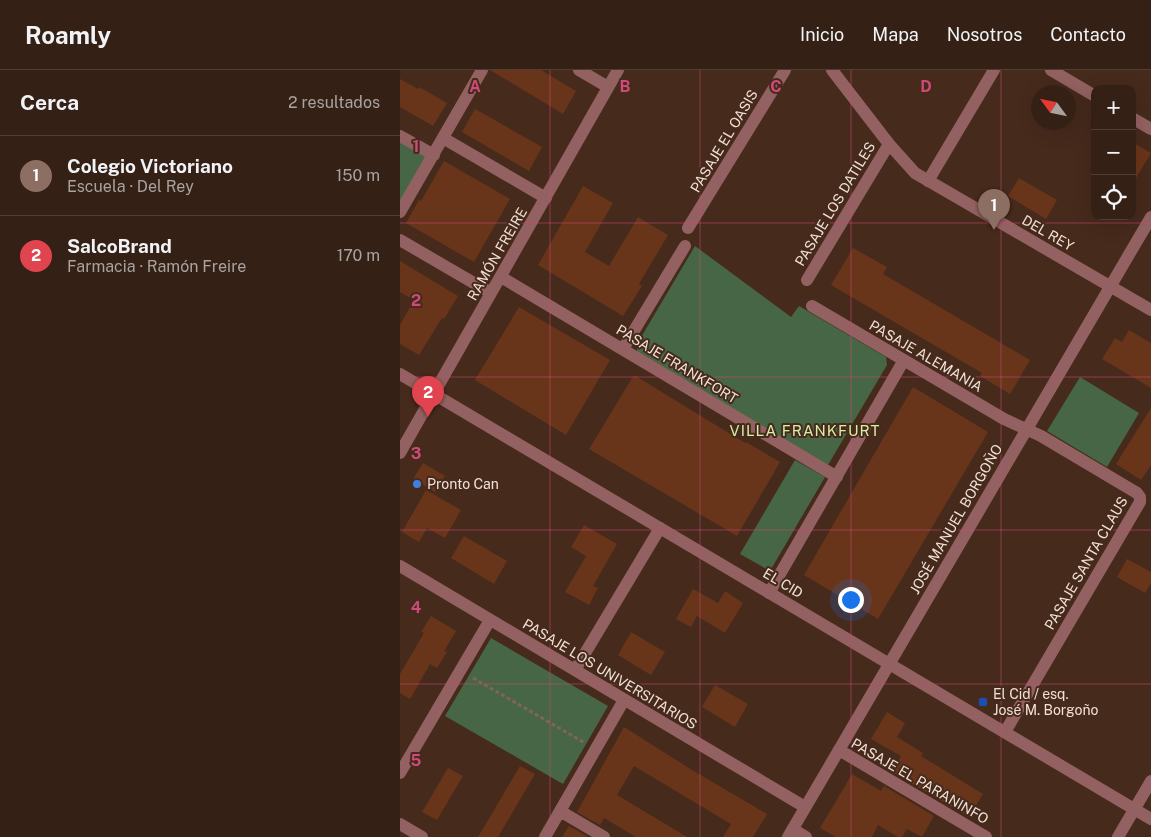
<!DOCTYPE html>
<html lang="es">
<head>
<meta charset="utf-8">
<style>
  body { margin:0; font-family:"Public Sans",sans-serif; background:#3c281e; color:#f1f3f6 }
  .controls { position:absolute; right:15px; top:15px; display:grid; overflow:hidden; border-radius:10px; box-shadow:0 5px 20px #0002 }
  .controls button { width:45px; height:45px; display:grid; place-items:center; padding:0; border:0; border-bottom:1px solid #4e3e34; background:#342015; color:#f1f3f6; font:25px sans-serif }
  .compass { position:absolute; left:631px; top:15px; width:45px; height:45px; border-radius:50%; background:#342015; box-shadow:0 5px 20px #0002; rotate:303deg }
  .you { position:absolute; left:450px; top:529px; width:18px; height:18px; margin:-12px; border:4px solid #fff; border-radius:50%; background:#1a73e8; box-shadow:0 0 0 8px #1a73e833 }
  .badge { display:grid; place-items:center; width:32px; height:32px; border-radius:50%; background:#a4c824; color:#fff; font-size:16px; font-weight:700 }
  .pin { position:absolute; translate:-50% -41px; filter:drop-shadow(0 1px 2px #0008) }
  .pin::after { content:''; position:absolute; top:26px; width:18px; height:15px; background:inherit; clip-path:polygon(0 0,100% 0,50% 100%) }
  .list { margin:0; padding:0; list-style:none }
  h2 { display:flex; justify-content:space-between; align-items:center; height:65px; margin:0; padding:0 20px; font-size:21px }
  h2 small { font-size:16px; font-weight:400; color:#a9a3a0 }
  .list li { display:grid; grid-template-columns:32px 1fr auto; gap:15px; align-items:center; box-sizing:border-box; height:80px; padding:0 20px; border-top:1px solid #4e3e34 }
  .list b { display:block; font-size:19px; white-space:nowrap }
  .list p { margin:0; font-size:16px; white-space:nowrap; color:#a9a3a0 }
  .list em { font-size:16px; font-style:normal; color:#a9a3a0 }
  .icon { flex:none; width:28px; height:28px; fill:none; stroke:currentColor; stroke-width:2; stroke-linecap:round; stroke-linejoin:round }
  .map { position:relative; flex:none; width:751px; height:767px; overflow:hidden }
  header { display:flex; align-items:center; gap:30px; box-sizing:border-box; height:70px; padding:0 25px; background:#342015; border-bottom:1px solid #4e3e34 }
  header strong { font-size:24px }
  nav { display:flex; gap:28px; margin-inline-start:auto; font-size:18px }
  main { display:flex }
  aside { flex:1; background:#342015 }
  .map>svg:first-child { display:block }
  .green { fill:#466645 }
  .building { fill:#69351a }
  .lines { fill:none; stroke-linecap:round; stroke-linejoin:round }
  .path { stroke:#7e6558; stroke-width:3; stroke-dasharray:4 2.5; stroke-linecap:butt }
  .minor { stroke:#936161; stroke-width:12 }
  .tertiary { stroke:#936161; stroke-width:12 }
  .grid { fill:none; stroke:#ce4a7a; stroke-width:1; stroke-opacity:0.55 }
  .shop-dot { fill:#3f7fe0; stroke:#462a1c; stroke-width:2 }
  .transit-dot { fill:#1a4fb4; stroke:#462a1c; stroke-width:2 }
  .labels { text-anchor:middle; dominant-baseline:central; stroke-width:4; stroke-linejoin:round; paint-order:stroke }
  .street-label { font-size:14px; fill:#f2e0d7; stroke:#462a1c }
  .poi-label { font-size:14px; fill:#f2e0d7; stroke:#462a1c; text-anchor:start }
  .neighbourhood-label { font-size:15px; letter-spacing:1px; fill:#d7eea3; stroke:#462a1c }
  .grid-label { font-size:16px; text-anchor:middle; font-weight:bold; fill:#ce4a7a; stroke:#462a1c; stroke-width:4; stroke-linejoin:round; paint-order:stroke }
</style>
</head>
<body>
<header>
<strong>Roamly</strong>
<nav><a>Inicio</a><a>Mapa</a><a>Nosotros</a><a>Contacto</a></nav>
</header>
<main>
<aside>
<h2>Cerca<small>2 resultados</small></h2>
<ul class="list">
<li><span class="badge" style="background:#8d6e63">1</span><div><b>Colegio Victoriano</b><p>Escuela · Del Rey</p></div><em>150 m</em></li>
<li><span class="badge" style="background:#e0444e">2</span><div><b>SalcoBrand</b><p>Farmacia · Ramón Freire</p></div><em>170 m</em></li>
</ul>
</aside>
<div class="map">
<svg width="751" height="767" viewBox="0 0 751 767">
  <rect width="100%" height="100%" fill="#462a1c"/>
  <path class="green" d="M0 63 30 80 0 134Z
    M295 176 391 247 399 236 486 287 487 295 428 395 237 282V274Z
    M680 307 739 343 707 397 647 361Z
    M395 390 425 407 370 501 340 484Z
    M91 568 208 636 163 714 45 646Z"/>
  <path class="building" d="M90 0H141L176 21 163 44Z
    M0 9 18 19 19 17 47 33 33 56 0 37Z
    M75 39 142 77 129 101 62 62Z
    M732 72 751 83 732 115Z
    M44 91 110 129 74 192 6 153 19 130 21 131Z
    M619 108 657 130 646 149 608 126Z
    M183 116 213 133 185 182 209 196 238 147 268 165 239 214 242 216 223 246 138 195Z
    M453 178 487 197 483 204 630 290 610 324 580 306 582 303 431 215Z
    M0 191 58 226 44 249 42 248 19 285 0 274V255L14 230 0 222Z
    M119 237 210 290 166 365 75 310Z
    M729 260 751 273V318L702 289 715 268 722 272Z
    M234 305 345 373 346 372 380 392 337 466 189 379Z
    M513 317 588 362 478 549 404 505Z
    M751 338V395L741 410 716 394Z
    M23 393 45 406 35 422 13 409Z
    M26 420 61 440 45 468 27 458 19 472 2 462Z
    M184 455 217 474 193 516 198 518 189 535 165 522 186 486 171 477Z
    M64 466 107 491 94 514 51 488Z
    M727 489 751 502V513L745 523 717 507Z
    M293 519 318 533 325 521 343 533 325 563 297 546 291 557 276 549Z
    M31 546 56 561 44 581 47 582 37 598 30 594 10 629 0 623V604L24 563 21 562Z
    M231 562 265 582 251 605 218 585Z
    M315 615 348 634 335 657 302 637Z
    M487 642 505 653 497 667 523 683 521 686 583 724 569 747 492 702 501 686 471 669Z
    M224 657 292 700 367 744 353 767H323L331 754 234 696 217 725 287 767H236L204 748 200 755 177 742Z
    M120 696 135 704 98 767H78Z
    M48 698 63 706 37 750 22 742Z
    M452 704 481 721 484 716 534 746 522 767 507 759 502 767H498L478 755 472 767H436L420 758Z
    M169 756 188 767H162Z"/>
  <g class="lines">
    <path class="path" d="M73 608 185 673"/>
    <path class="minor" d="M179 0 208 17
      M432 0 489 74 515 103 751 240
      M651 0 695 26
      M732 48 751 59
      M0 66 34 85
      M43 68 146 128
      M528 111 594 0
      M0 142 82 0
      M288 158 385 0
      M0 170 91 223
      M101 207 437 407
      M407 210 489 74
      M412 236 604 349 641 366 737 423 740 427V432L605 662
      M223 279 285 176
      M0 383 218 0
      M0 496 405 737
      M369 523 504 290
      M175 600 260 458
      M439 680 586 767
      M0 703 90 550
      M160 741 204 767
      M0 754 22 767
      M393 759 406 767
      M145 767 224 630
      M718 767 751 711"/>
    <path class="tertiary" d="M0 304 751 749
      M388 767 751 147"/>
  </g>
  <path class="grid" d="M150 0V767M300 0V767M451 0V767M601 0V767M0 153H751M0 307H751M0 460H751M0 614H751"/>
  <circle class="shop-dot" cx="17" cy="414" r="5"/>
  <rect class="transit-dot" x="578" y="627" width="10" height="10" rx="2.5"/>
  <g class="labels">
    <g class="street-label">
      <text transform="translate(324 71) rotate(-59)">PASAJE EL OASIS</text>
      <text transform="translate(435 134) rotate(-59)">PASAJE LOS DATILES</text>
      <text transform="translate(648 163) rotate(30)">DEL REY</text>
      <text transform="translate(97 184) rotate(-60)">RAMÓN FREIRE</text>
      <text transform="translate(526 286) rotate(30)">PASAJE ALEMANIA</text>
      <text transform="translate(277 294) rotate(31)">PASAJE FRANKFORT</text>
      <text transform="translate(556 449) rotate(-60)">JOSÉ MANUEL BORGOÑO</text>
      <text transform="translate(686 493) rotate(-60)">PASAJE SANTA CLAUS</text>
      <text transform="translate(383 513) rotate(31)">EL CID</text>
      <text transform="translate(210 604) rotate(31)">PASAJE LOS UNIVERSITARIOS</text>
      <text transform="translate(520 711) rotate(30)">PASAJE EL PARANINFO</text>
    </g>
    <g class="poi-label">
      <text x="27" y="414">Pronto Can</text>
      <text x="593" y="624">El Cid / esq.<tspan x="593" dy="16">José M. Borgoño</tspan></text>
    </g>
    <g class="neighbourhood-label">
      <text x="405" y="360">VILLA FRANKFURT</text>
    </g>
  </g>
  <g class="grid-label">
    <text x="75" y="22">A</text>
    <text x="225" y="22">B</text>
    <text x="376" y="22">C</text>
    <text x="526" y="22">D</text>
    <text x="16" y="82">1</text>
    <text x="16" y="236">2</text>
    <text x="16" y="389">3</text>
    <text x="16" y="543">4</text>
    <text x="16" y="696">5</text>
  </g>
</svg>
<div class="controls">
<button>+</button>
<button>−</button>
<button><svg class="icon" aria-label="locate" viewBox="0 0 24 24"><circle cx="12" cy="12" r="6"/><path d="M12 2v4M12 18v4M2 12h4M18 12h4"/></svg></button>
</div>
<svg class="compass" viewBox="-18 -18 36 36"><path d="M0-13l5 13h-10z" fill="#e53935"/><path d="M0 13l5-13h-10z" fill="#a9a3a0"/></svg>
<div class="you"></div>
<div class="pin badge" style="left:594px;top:160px;background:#8d6e63">1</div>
<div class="pin badge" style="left:28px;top:347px;background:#e0444e">2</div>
</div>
</main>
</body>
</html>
